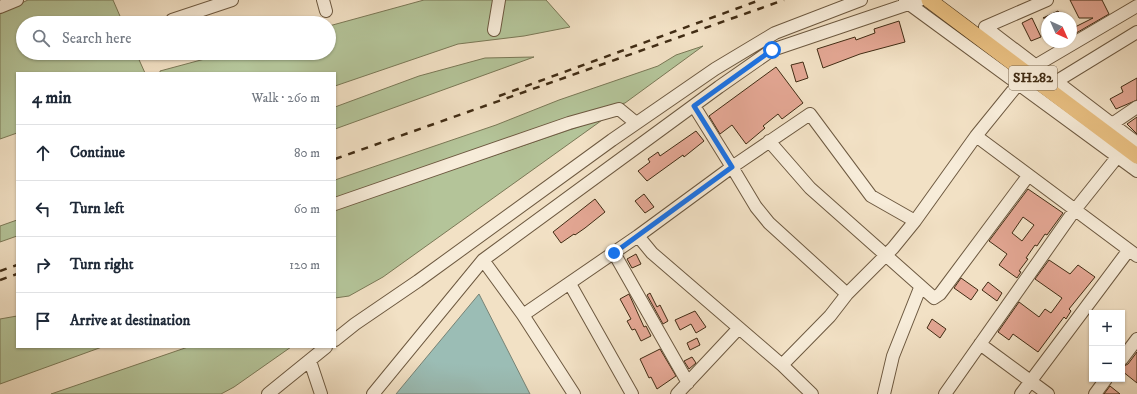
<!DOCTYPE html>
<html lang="en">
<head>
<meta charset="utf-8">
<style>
  body { margin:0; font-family:"IM FELL DW Pica",serif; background:#f6f6f7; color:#1f2937 }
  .controls { position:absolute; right:12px; bottom:12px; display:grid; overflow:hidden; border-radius:0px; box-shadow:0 1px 3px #0004 }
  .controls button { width:36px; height:36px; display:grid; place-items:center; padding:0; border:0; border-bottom:1px solid #e0e1e3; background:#fff; color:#1f2937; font:20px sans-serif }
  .compass { position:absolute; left:1041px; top:12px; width:36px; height:36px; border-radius:50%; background:#fff; box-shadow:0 1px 3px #0004; rotate:135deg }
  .stop { position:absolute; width:12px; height:12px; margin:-9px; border:3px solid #1a73e8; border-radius:50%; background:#fff }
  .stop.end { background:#1a73e8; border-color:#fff; box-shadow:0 1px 4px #0008 }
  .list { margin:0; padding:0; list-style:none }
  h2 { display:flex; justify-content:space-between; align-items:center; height:52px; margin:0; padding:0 16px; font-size:17px }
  h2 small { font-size:13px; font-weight:400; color:#747a83 }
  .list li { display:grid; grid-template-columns:26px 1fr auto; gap:12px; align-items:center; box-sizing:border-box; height:56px; padding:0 16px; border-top:1px solid #e0e1e3 }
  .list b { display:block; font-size:15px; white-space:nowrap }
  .list em { font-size:13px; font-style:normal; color:#747a83 }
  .icon { flex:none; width:22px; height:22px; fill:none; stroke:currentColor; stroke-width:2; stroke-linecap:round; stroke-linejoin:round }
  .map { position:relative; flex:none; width:1137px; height:394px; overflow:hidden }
  .search { position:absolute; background:#fff; box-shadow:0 1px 3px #0004; left:16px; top:16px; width:320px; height:44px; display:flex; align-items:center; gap:10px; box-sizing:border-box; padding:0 14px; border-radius:22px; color:#747a83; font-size:15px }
  .panel { position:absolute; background:#fff; box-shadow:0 1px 3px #0004; left:16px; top:72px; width:320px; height:276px; border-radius:0px }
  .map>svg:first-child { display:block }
  .green { fill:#b4c499; stroke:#7a7856 }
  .water { fill:#9bbdb5; stroke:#778375 }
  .building { fill:#e4a794; stroke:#412c14; fill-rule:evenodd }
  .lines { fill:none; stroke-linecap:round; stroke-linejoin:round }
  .minor-casing { stroke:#6d5940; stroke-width:14 }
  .major-casing { stroke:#412c14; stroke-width:16 }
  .minor { stroke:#f7ecd9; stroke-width:12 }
  .major { stroke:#e9c082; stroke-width:15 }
  .rail { stroke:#412c14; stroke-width:2.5; stroke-dasharray:7 7; stroke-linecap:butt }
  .route { stroke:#1a73e8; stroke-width:5 }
  .labels { text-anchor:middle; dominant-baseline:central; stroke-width:3; stroke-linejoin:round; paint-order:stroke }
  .shield { fill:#f7ecd9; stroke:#78664f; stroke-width:1 }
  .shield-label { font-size:14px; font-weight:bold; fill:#412c14 }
</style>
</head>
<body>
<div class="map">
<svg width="1137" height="394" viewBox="0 0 1137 394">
  <rect width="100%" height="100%" fill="#f2e1c5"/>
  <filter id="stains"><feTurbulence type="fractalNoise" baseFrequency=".005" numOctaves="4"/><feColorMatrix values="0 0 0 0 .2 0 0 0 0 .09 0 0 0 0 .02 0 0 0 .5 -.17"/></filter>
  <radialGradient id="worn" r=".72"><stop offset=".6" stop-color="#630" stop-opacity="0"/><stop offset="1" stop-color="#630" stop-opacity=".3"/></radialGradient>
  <path class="green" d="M28 0H113L123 23H23V53H136L145 73H17V133L0 139V13Z
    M424 0H546L570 27 524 36 458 44 335 86V73H160V71L227 53H329V26Z
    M703 46 625 103 563 119 335 198V180L496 125 559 100 658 66 676 55Z
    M534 57 335 129V107L419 76 485 58Z
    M605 118 383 277 349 296 335 298V209Z
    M17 220V236L0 242V226Z
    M17 316V347H102L0 384V319Z
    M188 347H291L234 387 221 394H51Z"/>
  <path class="water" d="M479 294 530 394H396Z"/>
  <path class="building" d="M1070 0H1102L1109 14 1071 36V29L1093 18H1079Z
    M1058 11 1062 18H1043Z
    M1032 18 1041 37 1031 41 1022 23Z
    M899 21 905 42 860 54 823 68 817 49 855 37 856 40 875 33 874 29Z
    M803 62 808 78 796 82 791 65Z
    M776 67 803 103 782 119 778 114 763 126 765 128 746 144 732 125 720 134 709 116Z
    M1137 78V100L1116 109 1110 99 1123 92 1121 87Z
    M1137 117V134L1127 124Z
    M696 131 704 141 684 157 683 155 647 181 638 171 650 162 648 159 658 152 660 156Z
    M1028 189 1063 213 1047 235 1045 234 1037 246 1035 245 1026 258 1028 259 1019 271 1021 272 1017 278 999 265 1007 254 989 241ZM1023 217 1034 225 1022 241 1012 233Z
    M644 194 654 207 645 213 635 201Z
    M595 199 605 212 585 228 575 235 574 234 561 243 553 232Z
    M636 254 641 264 632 268 627 259Z
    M1049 260 1070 274 1078 265 1095 277 1069 309 1071 311 1066 319 1064 317 1038 352 1013 334 1009 340 998 332 1019 302 1039 317 1045 309 1051 313 1062 298 1035 279Z
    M961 278 978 290 971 300 954 288Z
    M988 282 1002 293 997 301 982 290Z
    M650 293 657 307 660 305 668 321 663 324 647 295Z
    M629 294 644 327 646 326 651 336 641 341 635 329 632 330 627 321 631 319 620 299Z
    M695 311 706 327 696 333 691 324 680 330 675 320Z
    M932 319 946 329 940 338 927 328Z
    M697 338 700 345 690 350 687 343Z
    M660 349 676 376 657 389 651 377 649 378 640 359Z
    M1137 352V383L1122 371V367L1128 364Z
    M692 357 696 363 689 369 684 361Z
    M1110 386 1120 394H1104Z"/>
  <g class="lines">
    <defs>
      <path id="minor" d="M323 0 326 11
        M1047 0 985 27 1137 143
        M905 1 1137 171
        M0 7 17 0
        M172 20 232 0
        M494 30 499 0
        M1035 66 1137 6
        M1057 81 1137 32
        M1019 83 976 136 1137 256
        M694 106 732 167 638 236 652 253 782 365 812 394
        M1112 124 1137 107
        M769 141 810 188 934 298 940 294 1028 176
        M335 204 569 123 619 109 636 123
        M614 253 688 383
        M483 260 523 315
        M570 284 632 394
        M847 294 769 223 756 207 732 167 810 114 871 196 915 221
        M335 340 355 324 418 281 612 140 715 69 775 33 861 0
        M980 344 1048 394
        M1122 359 1137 339
        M310 361 321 394
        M782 365 830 316 847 294 893 248 915 221 976 136
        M268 394 326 347
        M373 394 483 260 719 87 772 50 920 0
        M574 394 523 315 638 236
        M677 394 738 329
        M884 394 893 356 920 288
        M945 394 1074 211 1118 156
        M1021 394 1128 251
        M1095 394 1106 379"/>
      <path id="major" d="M929 0 1137 156"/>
    </defs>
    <use href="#minor" class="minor-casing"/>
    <use href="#major" class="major-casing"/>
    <use href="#minor" class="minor"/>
    <use href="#major" class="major"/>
    <path class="rail" d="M499 96 760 0
      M335 159 784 0
      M0 271 17 265
      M0 280 17 274"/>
  </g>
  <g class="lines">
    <path class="route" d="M614 253 732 167 694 106 772 50"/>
  </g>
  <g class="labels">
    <rect class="shield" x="1009" y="66" width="48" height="24" rx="3"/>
    <g class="shield-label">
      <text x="1033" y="78">SH282</text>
    </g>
  </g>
  <rect width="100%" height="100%" filter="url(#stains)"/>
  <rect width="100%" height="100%" fill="url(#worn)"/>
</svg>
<div class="controls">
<button>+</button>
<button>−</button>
</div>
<svg class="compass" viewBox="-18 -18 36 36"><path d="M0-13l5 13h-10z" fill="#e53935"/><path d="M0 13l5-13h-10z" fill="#747a83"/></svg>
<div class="stop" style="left:772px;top:50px"></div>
<div class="stop end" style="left:614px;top:253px"></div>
<div class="search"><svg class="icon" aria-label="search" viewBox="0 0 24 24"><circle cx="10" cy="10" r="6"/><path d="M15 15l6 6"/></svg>Search here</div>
<section class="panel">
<h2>4 min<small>Walk · 260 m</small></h2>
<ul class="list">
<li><svg class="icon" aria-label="ahead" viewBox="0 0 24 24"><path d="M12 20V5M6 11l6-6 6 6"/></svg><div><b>Continue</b></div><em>80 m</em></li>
<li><svg class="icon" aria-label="left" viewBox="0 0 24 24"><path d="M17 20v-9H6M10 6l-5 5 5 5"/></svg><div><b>Turn left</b></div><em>60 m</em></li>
<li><svg class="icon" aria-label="right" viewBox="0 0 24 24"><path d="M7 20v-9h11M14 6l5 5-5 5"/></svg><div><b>Turn right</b></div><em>120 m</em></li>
<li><svg class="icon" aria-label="arrive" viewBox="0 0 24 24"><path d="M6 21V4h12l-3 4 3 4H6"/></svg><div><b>Arrive at destination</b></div></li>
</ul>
</section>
</div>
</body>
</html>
